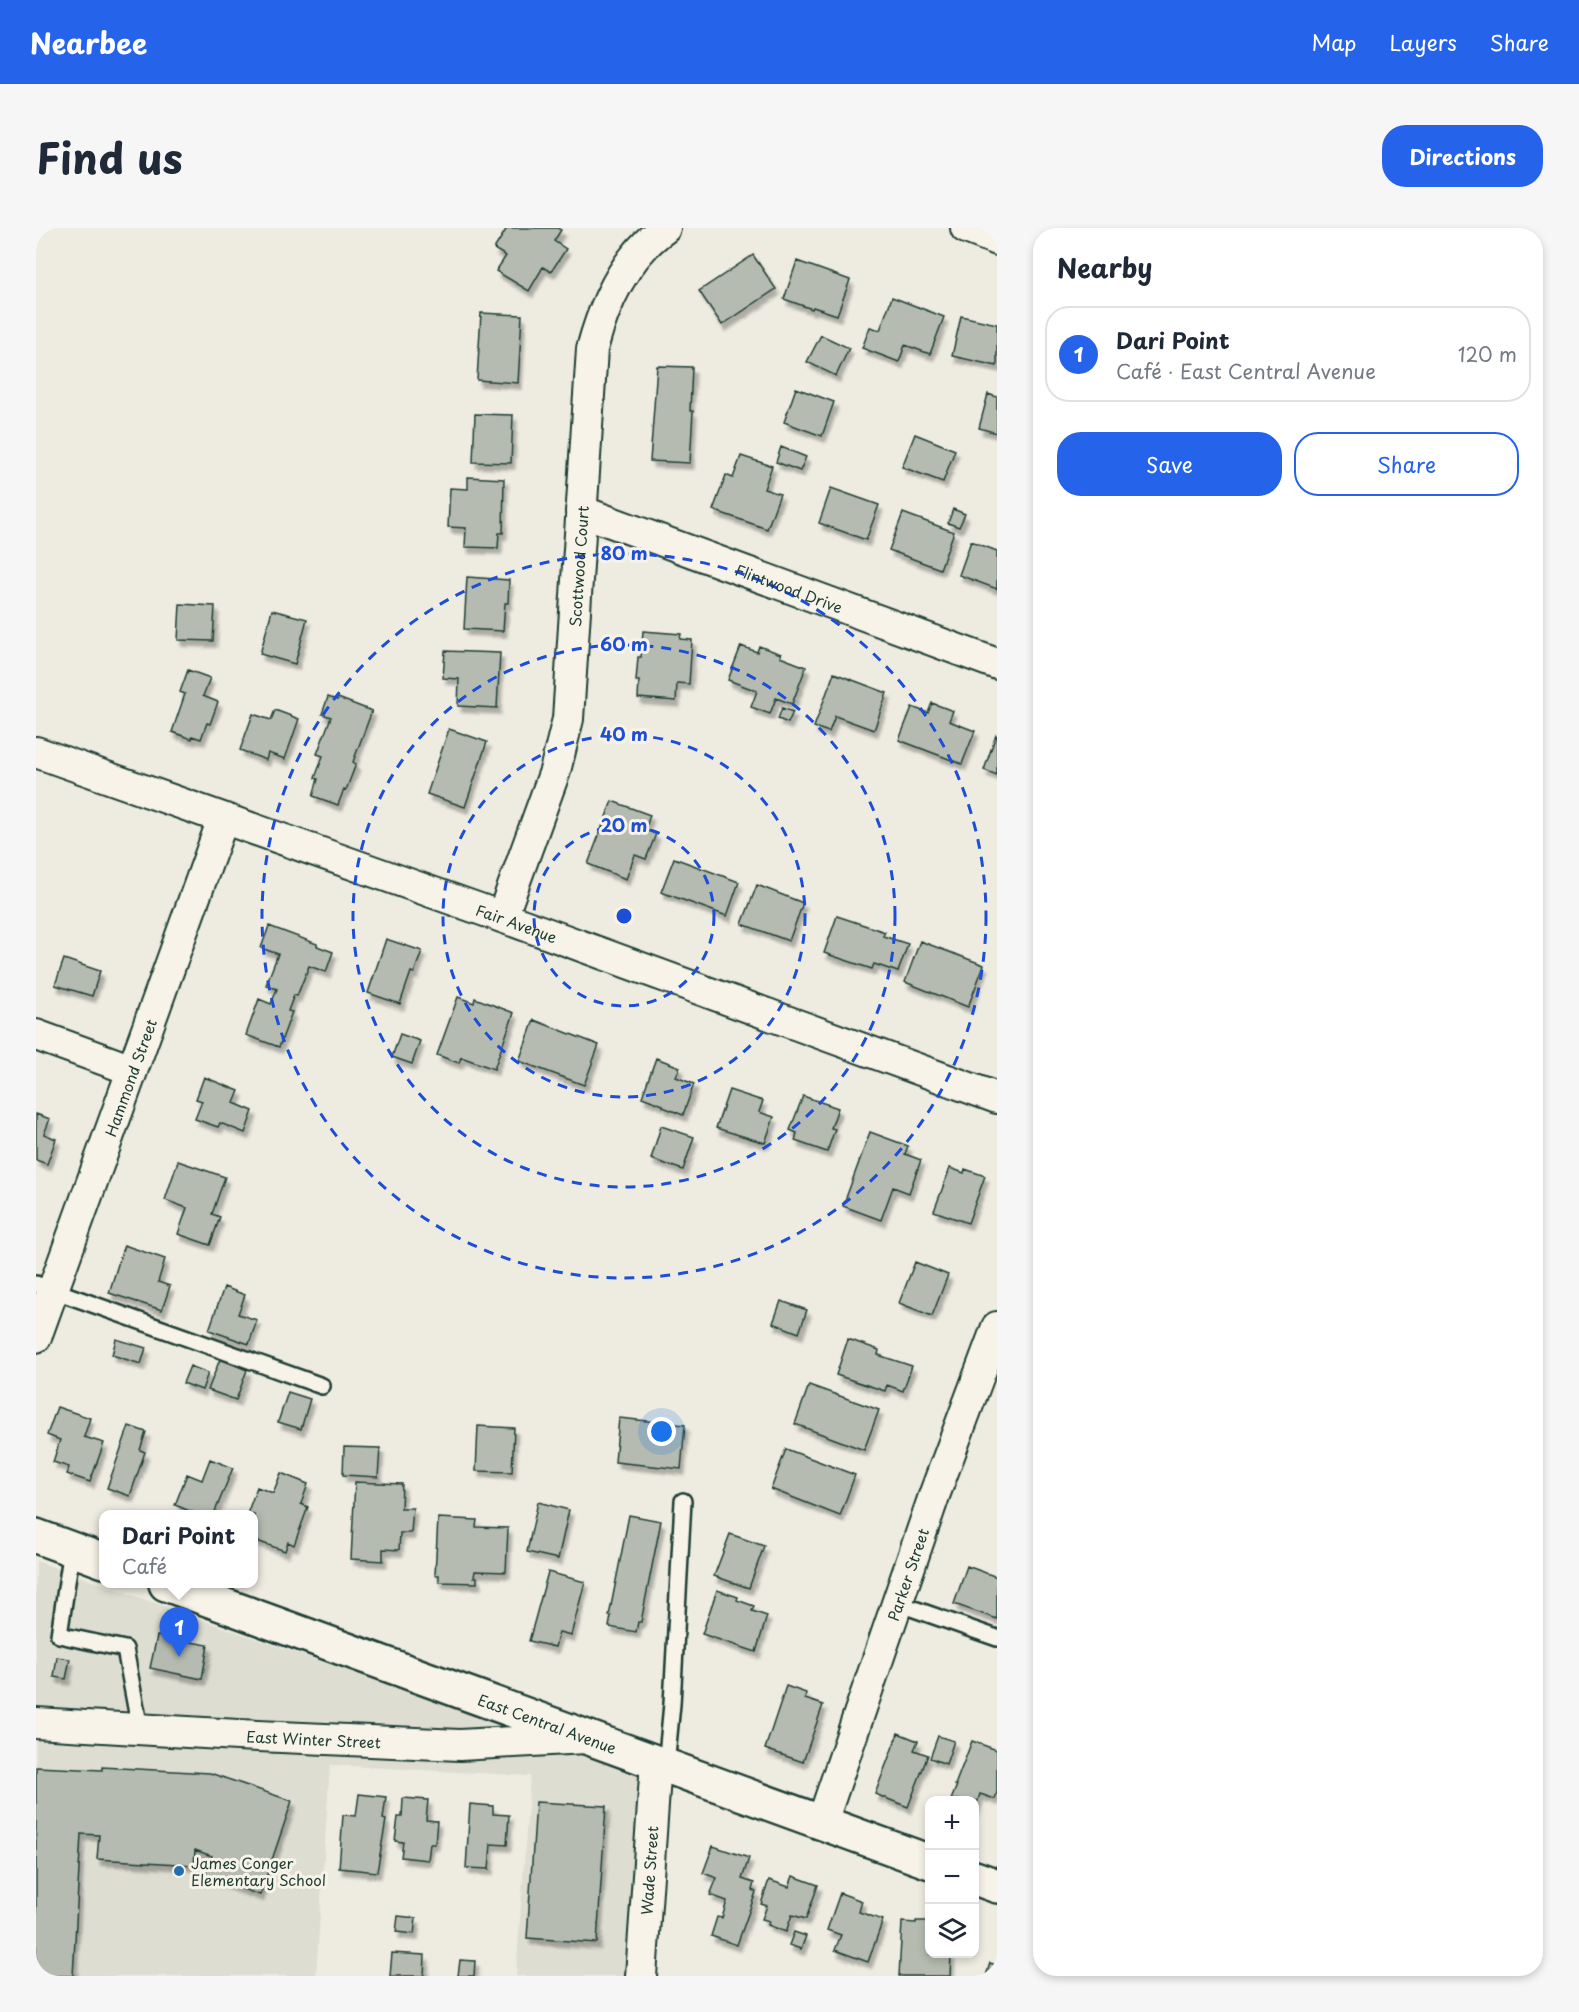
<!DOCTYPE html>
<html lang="en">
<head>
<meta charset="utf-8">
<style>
  body { margin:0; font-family:"Playpen Sans",sans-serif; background:#f6f6f7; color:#1f2937 }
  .controls { position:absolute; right:18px; bottom:18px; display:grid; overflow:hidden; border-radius:12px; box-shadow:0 3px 9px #0003 }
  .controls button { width:54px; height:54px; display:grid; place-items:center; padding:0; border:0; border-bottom:2px solid #e0e1e3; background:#fff; color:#1f2937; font:30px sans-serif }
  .you { position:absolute; left:626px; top:1204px; width:21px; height:21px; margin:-15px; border:4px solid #fff; border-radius:50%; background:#1a73e8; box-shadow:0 0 0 9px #1a73e833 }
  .badge { display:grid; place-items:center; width:39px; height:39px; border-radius:50%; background:#2563eb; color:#fff; font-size:20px; font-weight:700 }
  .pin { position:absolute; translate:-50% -50px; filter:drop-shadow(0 2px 3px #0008) }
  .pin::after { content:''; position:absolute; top:32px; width:21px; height:18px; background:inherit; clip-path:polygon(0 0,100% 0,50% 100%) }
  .popup { position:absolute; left:63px; top:1282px; width:159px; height:78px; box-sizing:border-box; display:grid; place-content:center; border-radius:12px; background:#fff; filter:drop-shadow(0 2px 4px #0005); font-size:20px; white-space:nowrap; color:#747a83 }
  .popup b { font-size:22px; color:#1f2937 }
  .popup::after { content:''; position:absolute; left:50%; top:100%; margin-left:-12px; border:12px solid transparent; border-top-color:#fff }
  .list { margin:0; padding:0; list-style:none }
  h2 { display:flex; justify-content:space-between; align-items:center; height:78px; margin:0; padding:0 24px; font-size:26px }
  h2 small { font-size:20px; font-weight:400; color:#747a83 }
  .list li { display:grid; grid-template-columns:39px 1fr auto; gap:18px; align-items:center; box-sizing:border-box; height:96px; margin:0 12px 12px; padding:0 12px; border:2px solid #e0e1e3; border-radius:24px }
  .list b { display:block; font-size:22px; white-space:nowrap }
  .list p { margin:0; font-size:20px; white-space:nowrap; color:#747a83 }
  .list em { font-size:20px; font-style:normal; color:#747a83 }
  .actions { display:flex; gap:12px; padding:18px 24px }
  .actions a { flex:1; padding:14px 0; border:2px solid #2563eb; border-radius:24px; text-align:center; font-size:21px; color:#2563eb }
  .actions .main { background:#2563eb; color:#fff }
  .icon { flex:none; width:33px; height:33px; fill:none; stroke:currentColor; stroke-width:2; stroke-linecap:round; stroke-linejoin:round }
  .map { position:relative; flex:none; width:961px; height:1748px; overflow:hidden; border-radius:24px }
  header { display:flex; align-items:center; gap:36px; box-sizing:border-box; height:84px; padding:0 30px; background:#2563eb; color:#fff }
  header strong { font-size:28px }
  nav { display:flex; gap:33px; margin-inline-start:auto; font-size:21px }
  .intro { display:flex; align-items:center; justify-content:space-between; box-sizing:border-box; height:144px; padding:0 36px }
  h1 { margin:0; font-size:42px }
  .button { padding:15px 27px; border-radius:24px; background:#2563eb; color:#fff; font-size:21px; font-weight:700 }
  main { display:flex; gap:36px; padding:0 36px }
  aside { flex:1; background:#fff; border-radius:24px; box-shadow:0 3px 9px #0003 }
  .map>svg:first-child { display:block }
  .built { fill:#ddddd2 }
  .building { fill:#b5bbb0; stroke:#1f3d34; stroke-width:1.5; filter:url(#shadow) }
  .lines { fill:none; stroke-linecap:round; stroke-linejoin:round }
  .service-casing { stroke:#1f3d34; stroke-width:20 }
  .minor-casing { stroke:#1f3d34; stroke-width:34 }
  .secondary-casing { stroke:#1f3d34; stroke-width:38 }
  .service { stroke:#f7f3e8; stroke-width:15 }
  .minor { stroke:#f7f3e8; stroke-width:30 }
  .secondary { stroke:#f7f3e8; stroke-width:33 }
  .ring { fill:none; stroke:#1d4ed8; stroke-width:3; stroke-dasharray:10 8 }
  .poi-dot { fill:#1f6fb2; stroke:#f7f3e8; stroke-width:2 }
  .labels { text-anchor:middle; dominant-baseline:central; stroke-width:6; stroke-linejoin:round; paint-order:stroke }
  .street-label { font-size:15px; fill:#1f3d34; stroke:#f7f3e8 }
  .poi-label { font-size:15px; fill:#1f3d34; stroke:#f7f3e8; text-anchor:start }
  .centre { fill:#1d4ed8; stroke:#f7f3e8; stroke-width:3 }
  .ring-label { font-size:18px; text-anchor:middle; font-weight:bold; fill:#1d4ed8; stroke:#f7f3e8; stroke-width:6; stroke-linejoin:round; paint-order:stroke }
</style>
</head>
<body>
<header>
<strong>Nearbee</strong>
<nav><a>Map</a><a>Layers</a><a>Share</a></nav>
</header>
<div class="intro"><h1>Find us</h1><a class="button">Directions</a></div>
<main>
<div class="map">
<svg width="961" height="1748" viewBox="0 0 961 1748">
  <defs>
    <filter id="shadow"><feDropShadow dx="3.5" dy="6" stdDeviation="1.5" flood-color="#0004"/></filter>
  </defs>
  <rect width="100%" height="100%" fill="#eeece1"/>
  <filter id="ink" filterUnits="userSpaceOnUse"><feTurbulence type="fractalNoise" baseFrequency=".0167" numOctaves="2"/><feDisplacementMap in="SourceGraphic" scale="12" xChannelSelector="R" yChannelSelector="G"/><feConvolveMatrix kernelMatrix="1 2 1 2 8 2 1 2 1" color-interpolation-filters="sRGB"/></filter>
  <g filter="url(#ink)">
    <path class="built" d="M0 1333 606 1547 592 1748H480L494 1548 294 1537 280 1748H0Z"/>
    <path class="building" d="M471 0H521L525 2 518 13 530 21 515 44 507 39 493 63 460 43 470 28 458 21Z
      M717 27 740 61 686 97 663 63Z
      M761 33 814 52 801 87 777 79 776 81 748 71Z
      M856 69 908 89 894 126 869 117 863 134 826 120 834 99 844 102Z
      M445 85 486 87 482 155 441 152Z
      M925 88 961 96V138L916 128Z
      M785 107 813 120 800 148 771 134Z
      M621 138 656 139 654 183H657L654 235 614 233Z
      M760 160 798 174 786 208 748 194Z
      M952 166 961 169V205L943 200Z
      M439 186 477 187 475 235 437 234Z
      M879 206 919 222 907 254 866 239Z
      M745 219 770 229 764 243 740 234Z
      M705 228 736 238 728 261 744 266 731 301 677 282 690 247 697 250Z
      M432 249 468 251 467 305H463L462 320 429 319 430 300 412 299 414 260 432 261Z
      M795 260 843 277 830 312 783 295Z
      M917 281 929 286 923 299 912 295Z
      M867 285 918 304 904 341 853 322Z
      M935 313 961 323V361L923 347Z
      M431 349 473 352 472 375H469L467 403 428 401Z
      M144 376 179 378 177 413 142 412Z
      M236 382 271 391 259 436 224 426Z
      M607 403 645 406 644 411 656 412 653 456 641 455 640 473 602 470 603 453H600L602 429H605Z
      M705 418 721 424 723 418 745 426 744 429 770 439 756 476 740 470 734 486 715 479 721 463 692 452Z
      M409 423 464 425 461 480 422 478 423 451 407 450Z
      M152 442 174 450 167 468 182 474 174 496 171 495 165 511 156 508V511L136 504 149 466 144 464Z
      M798 445 851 465 838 502 799 488 793 504 778 499Z
      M292 469 301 472 302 470 336 483 317 534 320 536 310 562 308 561 302 577 277 568 282 551 279 550 287 528 281 526 295 489 286 486Z
      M896 475 917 483 913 493 939 503 926 536 863 512 876 479 892 485Z
      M746 480 757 484 752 495 742 491Z
      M239 482 263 491 249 531 232 525 230 532 204 522 217 486 235 492Z
      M413 501 451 514 429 579 391 566Z
      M960 507 961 508V547L948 542Z
      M576 573 614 587 609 602 620 606 610 631 599 627 590 651 552 636Z
      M638 630 703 654 691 688 625 664Z
      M721 657 767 675 753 713 706 696Z
      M801 688 849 704 847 708 872 716 862 744 838 736 836 741 788 725Z
      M233 698 281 716V718L297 724 290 744 273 738 261 768 258 767 252 783 256 784 243 819 210 807 223 771 235 776 241 761 230 757 242 726 225 720Z
      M350 711 386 723 378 745 375 744 364 776 332 765Z
      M884 713 948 737 932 779 869 754Z
      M28 731 64 743 56 768 19 757Z
      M422 769 438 775 439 770 478 785 458 841 425 829 423 835 401 827Z
      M498 792 563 817 548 857 483 833Z
      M364 806 384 813 376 836 356 829Z
      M620 830 644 839 640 849 658 856 647 887 627 879V877L606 869Z
      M168 849 203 863 198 875 217 883 209 905 184 895 182 899 159 891 166 873 160 871Z
      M693 862 727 873 723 884 738 889 729 915 680 900Z
      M767 868 802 880 795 900 799 901 791 924 759 913 761 905 754 902Z
      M0 886 14 891 8 906 20 911 11 936 0 932Z
      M625 898 658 909 647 942 615 931Z
      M834 904 872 918 869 926 885 932 873 965 857 959 845 992 807 978Z
      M142 933 189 949 176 986 184 989 174 1017 142 1006 151 980 129 972Z
      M914 940 928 945 929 941 949 948 932 995 898 983Z
      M88 1017 129 1031 122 1054 134 1058 126 1082 73 1065Z
      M879 1034 912 1047 896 1088 863 1075Z
      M188 1059 209 1067 202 1086 221 1092 213 1116 173 1102Z
      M745 1073 771 1082 763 1105 737 1095Z
      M80 1111 110 1120 105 1136 76 1127Z
      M812 1111 843 1122 842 1127 876 1138 867 1163 851 1157 849 1163 800 1147Z
      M184 1131 211 1142 200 1172 172 1162Z
      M154 1138 172 1145 166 1162 147 1155Z
      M773 1157 843 1182 828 1222 759 1196Z
      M252 1164 274 1171 265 1201 242 1194Z
      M21 1179 54 1190 48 1209 68 1215 54 1254 31 1246 33 1239 17 1234 24 1212 11 1207Z
      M583 1190 649 1197 645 1241 579 1234Z
      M93 1198 110 1204 104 1222 109 1224 94 1268 71 1260Z
      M442 1198 478 1200 476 1244 440 1243Z
      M308 1219 344 1220 342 1249 307 1247Z
      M750 1221 819 1247 804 1288 735 1261Z
      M174 1231 197 1240 178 1286H161L139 1277 151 1246 166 1252Z
      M245 1245 272 1256 265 1276 272 1279 258 1317 252 1314 249 1323 218 1312V1286H211L221 1259 237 1265Z
      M319 1254 366 1256 365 1280H377L375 1305H364L363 1322 347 1321V1333L315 1331Z
      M502 1274 533 1282 522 1331 491 1324Z
      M593 1287 625 1293 605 1394H602L600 1404 573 1399 575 1388H573Z
      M402 1290 441 1292 440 1299 472 1300 470 1344 439 1343 438 1349H441V1355L403 1354V1347H399Z
      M694 1306 728 1318 713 1360 678 1348Z
      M931 1338 961 1349V1391L918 1376Z
      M512 1344 549 1354 535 1407 523 1404 519 1419 493 1413Z
      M681 1362 702 1369 701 1372 718 1378 716 1383 731 1388 720 1424 666 1406Z
      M121 1408 172 1417 166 1451 114 1440Z
      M21 1429 34 1431 30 1451 18 1449Z
      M750 1458 770 1465 769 1471 787 1477 767 1534 729 1521Z
      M862 1505 882 1513 878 1522 892 1527 872 1579 839 1566Z
      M902 1508 918 1513 910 1536 894 1530Z
      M936 1513 961 1522V1564L959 1571 944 1566 939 1582V1572H915L921 1557H919Z
      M0 1539 66 1542V1539L174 1545 256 1573 224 1667 169 1648 176 1628 159 1622 158 1637 61 1631 63 1607 45 1606 37 1748H0Z
      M323 1566 350 1569 347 1591 350 1592 341 1644 303 1640 307 1587 320 1588Z
      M367 1570 392 1572 390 1592 401 1593 399 1616H394L392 1632 365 1629 367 1614 359 1613 362 1589H366Z
      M500 1574 570 1578 561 1715 491 1710Z
      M434 1576 457 1578V1586L473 1587 471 1617 455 1616 453 1641 430 1640Z
      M677 1618 713 1630 706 1651 718 1655 716 1662 720 1664 701 1717 675 1708 681 1689 686 1690 691 1673 674 1667 681 1650 667 1645Z
      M757 1648 782 1657 770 1691 756 1687 750 1704 732 1697 733 1693 726 1691 731 1678 725 1676 733 1652 753 1659Z
      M804 1665 826 1673 823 1684 847 1692 832 1734 799 1722 805 1707 791 1702Z
      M362 1688 380 1690 378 1706 360 1704Z
      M880 1693H894V1726H915L914 1748H863L866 1694 880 1695Z
      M758 1704 770 1708 765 1721 753 1717Z
      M356 1725 389 1727 388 1748H354Z
      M424 1732 439 1733 438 1748H422Z
      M954 1735 961 1737V1748H950Z"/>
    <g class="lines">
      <defs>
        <path id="service" d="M0 1056 286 1158
          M36 1321 23 1407 89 1421 104 1501
          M861 1375 961 1410
          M630 1538 636 1476 647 1273"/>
        <g id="minor">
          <path d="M930 0 961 12"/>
          <path id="s1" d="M545 283 961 436"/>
          <path id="s2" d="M0 524 466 689 961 870"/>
          <path id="s3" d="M466 689 519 543 532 491 556 121C568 76 589 28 629 0"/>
          <path d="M0 807 96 842"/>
          <path id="s4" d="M0 1109 187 591"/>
          <path id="s5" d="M0 1495 202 1507 424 1517 550 1510"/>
          <path id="s6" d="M786 1594 899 1265 961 1099"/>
          <path id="s7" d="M605 1748 620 1534"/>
        </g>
        <g id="secondary">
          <path d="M0 1308 68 1333"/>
          <path id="s8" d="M130 1356 894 1634"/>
          <path d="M939 1650 961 1658"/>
        </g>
      </defs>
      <use href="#service" class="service-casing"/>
      <use href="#minor" class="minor-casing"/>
      <use href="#secondary" class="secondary-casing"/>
      <use href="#service" class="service"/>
      <use href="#minor" class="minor"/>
      <use href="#secondary" class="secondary"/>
    </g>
  </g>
  <g class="ring">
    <circle cx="588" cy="688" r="90"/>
    <circle cx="588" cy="688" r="181"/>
    <circle cx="588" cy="688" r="271"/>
    <circle cx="588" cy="688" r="362"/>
  </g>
  <circle class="poi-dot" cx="143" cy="1643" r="6"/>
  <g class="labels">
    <g class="street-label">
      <text stroke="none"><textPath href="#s3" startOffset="362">Scottwood Court</textPath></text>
      <text stroke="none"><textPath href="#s1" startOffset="222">Flintwood Drive</textPath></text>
      <text stroke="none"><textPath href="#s2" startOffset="510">Fair Avenue</textPath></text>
      <text stroke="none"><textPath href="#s4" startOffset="276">Hammond Street</textPath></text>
      <text stroke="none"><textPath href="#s6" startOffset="262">Parker Street</textPath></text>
      <text stroke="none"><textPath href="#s8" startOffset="406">East Central Avenue</textPath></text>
      <text stroke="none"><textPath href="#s5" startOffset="278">East Winter Street</textPath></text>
      <text stroke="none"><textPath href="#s7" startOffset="106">Wade Street</textPath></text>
    </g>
    <g class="poi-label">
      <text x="155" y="1634">James Conger<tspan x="155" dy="17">Elementary School</tspan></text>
    </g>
  </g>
  <circle cx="588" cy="688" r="9" class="centre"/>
  <g class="ring-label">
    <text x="588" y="332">80 m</text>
    <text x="588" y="423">60 m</text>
    <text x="588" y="513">40 m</text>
    <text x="588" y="604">20 m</text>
  </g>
</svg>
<div class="controls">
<button>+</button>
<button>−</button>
<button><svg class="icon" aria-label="layers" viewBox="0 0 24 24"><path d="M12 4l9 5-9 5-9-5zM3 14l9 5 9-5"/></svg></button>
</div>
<div class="you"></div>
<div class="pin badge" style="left:143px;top:1429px">1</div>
<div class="popup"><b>Dari Point</b>Café</div>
</div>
<aside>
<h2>Nearby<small></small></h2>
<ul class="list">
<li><span class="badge">1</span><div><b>Dari Point</b><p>Café · East Central Avenue</p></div><em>120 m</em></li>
</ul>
<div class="actions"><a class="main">Save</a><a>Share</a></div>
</aside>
</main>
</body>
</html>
